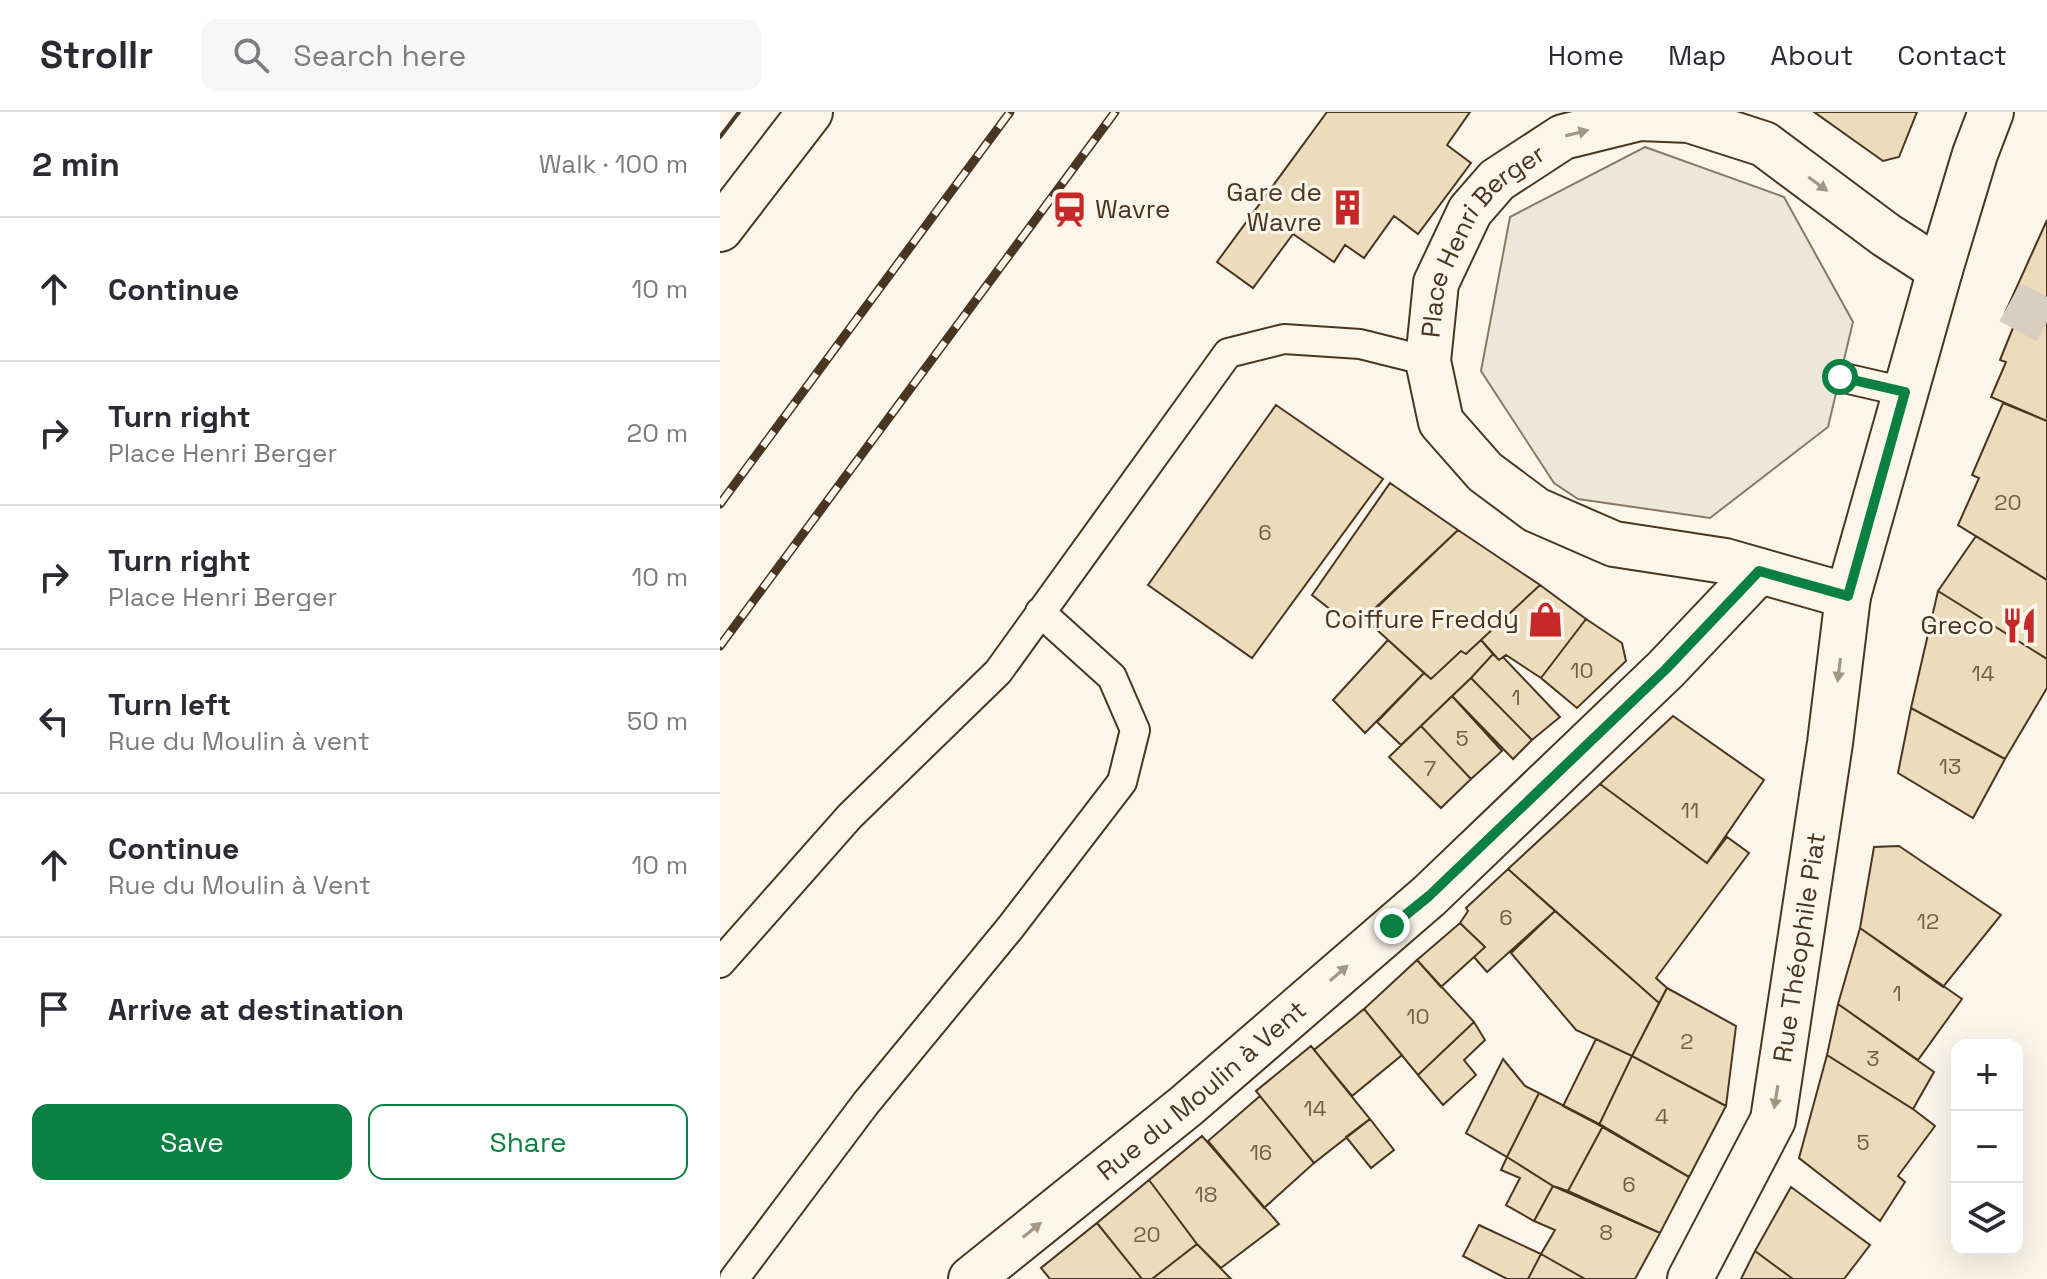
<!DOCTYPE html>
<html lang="en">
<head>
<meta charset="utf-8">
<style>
  body { margin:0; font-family:"Space Grotesk",sans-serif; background:#f7f7f7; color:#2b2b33 }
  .controls { position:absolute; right:24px; bottom:24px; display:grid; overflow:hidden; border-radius:16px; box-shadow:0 8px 32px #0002 }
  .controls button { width:72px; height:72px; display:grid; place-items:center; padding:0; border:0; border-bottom:2px solid #e1e1e2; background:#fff; color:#2b2b33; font:40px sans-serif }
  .stop { position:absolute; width:24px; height:24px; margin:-18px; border:6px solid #0b8043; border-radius:50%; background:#fff }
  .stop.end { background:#0b8043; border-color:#fff; box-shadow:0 2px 8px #0008 }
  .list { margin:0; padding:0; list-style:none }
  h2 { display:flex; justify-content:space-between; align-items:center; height:104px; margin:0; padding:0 32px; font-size:34px }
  h2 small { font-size:26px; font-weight:400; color:#7c7c81 }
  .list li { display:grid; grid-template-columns:52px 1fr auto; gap:24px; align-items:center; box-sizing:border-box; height:144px; padding:0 32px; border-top:2px solid #e1e1e2 }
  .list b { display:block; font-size:30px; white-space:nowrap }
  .list p { margin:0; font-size:26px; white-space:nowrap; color:#7c7c81 }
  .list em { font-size:26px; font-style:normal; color:#7c7c81 }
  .actions { display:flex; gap:16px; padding:24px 32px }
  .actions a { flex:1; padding:18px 0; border:2px solid #0b8043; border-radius:16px; text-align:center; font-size:28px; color:#0b8043 }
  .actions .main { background:#0b8043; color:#fff }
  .icon { flex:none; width:44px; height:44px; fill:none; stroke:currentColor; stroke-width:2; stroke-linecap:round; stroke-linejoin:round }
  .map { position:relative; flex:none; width:1327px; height:1167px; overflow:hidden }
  header { display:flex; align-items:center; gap:48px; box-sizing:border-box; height:112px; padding:0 40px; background:#fff; border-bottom:2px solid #e1e1e2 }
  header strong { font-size:38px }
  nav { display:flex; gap:44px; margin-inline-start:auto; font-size:28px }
  .search { width:560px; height:72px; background:#f7f7f7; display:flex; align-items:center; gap:20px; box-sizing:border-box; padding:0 28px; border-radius:16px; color:#7c7c81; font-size:30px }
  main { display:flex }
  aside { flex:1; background:#fff }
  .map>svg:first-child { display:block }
  .parking { fill:#ede7d9; stroke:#887966; stroke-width:2 }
  .building { fill:#ecdcbc; stroke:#4a3520; stroke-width:2 }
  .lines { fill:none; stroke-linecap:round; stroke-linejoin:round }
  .pedestrian-tunnel { stroke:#d8cfc1; stroke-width:44; stroke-dasharray:44 22; stroke-linecap:butt }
  .service-casing { stroke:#4a3520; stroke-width:32 }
  .minor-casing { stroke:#4a3520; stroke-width:48 }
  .tertiary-casing { stroke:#4a3520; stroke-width:48 }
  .service { stroke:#fbf6e9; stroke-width:28 }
  .minor { stroke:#fbf6e9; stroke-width:44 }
  .tertiary { stroke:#fbf6e9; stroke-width:44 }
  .rail-casing { stroke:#4a3520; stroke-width:9 }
  .rail { stroke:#fbf6e9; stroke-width:6; stroke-dasharray:18; stroke-linecap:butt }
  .wall { stroke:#4a3520; stroke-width:4 }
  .oneway { fill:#a29684 }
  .route { stroke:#0b8043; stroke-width:10 }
  .labels { text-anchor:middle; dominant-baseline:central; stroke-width:6; stroke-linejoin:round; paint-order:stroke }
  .number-label { font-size:22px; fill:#725f47 }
  .poi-label { font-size:26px; fill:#4a3520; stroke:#fbf6e9; text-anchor:end }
  .street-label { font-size:26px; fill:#4a3520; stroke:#fbf6e9 }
</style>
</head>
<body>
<header>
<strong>Strollr</strong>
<div class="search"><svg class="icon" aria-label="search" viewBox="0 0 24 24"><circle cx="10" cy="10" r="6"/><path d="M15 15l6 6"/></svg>Search here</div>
<nav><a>Home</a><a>Map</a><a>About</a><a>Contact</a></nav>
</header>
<main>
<aside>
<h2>2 min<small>Walk · 100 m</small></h2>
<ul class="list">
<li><svg class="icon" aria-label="ahead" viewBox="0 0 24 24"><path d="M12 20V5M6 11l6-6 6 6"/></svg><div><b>Continue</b></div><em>10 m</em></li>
<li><svg class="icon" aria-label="right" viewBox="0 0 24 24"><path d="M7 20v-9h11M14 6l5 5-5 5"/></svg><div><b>Turn right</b><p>Place Henri Berger</p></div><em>20 m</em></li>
<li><svg class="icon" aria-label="right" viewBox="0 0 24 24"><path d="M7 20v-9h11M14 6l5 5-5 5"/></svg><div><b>Turn right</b><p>Place Henri Berger</p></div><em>10 m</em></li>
<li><svg class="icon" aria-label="left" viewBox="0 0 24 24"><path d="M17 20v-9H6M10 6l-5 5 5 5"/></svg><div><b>Turn left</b><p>Rue du Moulin à vent</p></div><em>50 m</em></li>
<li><svg class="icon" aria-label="ahead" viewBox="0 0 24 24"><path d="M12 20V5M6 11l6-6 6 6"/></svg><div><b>Continue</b><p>Rue du Moulin à Vent</p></div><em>10 m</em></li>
<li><svg class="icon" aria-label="arrive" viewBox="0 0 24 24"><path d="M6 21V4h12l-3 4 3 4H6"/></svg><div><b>Arrive at destination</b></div></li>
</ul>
<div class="actions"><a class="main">Save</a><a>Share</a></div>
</aside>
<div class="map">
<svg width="1327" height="1167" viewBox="0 0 1327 1167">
  <rect width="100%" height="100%" fill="#fbf6e9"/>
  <path class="parking" d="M925 35 1064 85 1133 210 1108 315 990 406 858 387 834 371 761 259 790 105Z"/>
  <path class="building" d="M607 0H750L727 33 751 51 698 122 674 104 644 146 625 133 614 150 573 122 533 176 497 150Z
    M1094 0H1197L1179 45 1163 49Z
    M1327 108V309L1271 285 1286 250 1280 248 1297 206 1285 201Z
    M1283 291 1327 309V468L1238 413 1259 366 1252 363Z
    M556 293 663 367 532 546 428 473Z
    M670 371 738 418 634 516 592 483Z
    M738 418 820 473 746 542 741 539 711 567 645 507Z
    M1256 424 1327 468V547L1218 479Z
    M820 473 866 507 821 566 786 543 779 548 761 528Z
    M1218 479 1327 547V576L1285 647 1191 596Z
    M866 507 902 531 906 549 857 596 821 566Z
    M668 528 704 561 645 621 613 588Z
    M761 528 773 542 751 566 681 633 657 610 704 561 711 567 741 539 746 542Z
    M773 542 779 548 783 545 840 605 812 628 751 566Z
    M751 566 812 628 793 647 732 584Z
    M732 584 782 639 751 667 701 614Z
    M1191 596 1285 647 1253 706 1178 661Z
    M953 604 1044 668 987 751 880 672Z
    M701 614 751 667 721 696 669 645Z
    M880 672 987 751 1007 725 1029 741 936 866 947 876 939 891 788 757Z
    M1179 734 1281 803 1223 875 1140 816 1154 735Z
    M788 757 835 799 767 860 754 845 765 835 740 811 748 799 746 796Z
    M835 799 939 891 912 944 856 918 791 841Z
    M740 811 765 835 721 875 697 848Z
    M1140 816 1242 887 1198 948 1118 892Z
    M697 848 754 910 698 963 644 897Z
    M947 876 1016 914 1006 994 912 944Z
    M1118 892 1214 960 1193 997 1107 943Z
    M644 897 682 943 632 984 594 938Z
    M754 910 765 928 744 948 756 963 723 993 698 963Z
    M876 927 912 944 879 1013 843 994Z
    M591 934 650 1007 594 1051 536 979Z
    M1107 943 1193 997 1215 1014 1178 1064 1185 1070 1160 1109 1079 1046Z
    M912 944 1006 994 969 1065 879 1013Z
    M783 947 805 974 819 981 787 1045 746 1021Z
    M819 981 883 1014 848 1079 833 1074 787 1045Z
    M540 984 594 1051 544 1096 488 1029Z
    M650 1007 674 1038 651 1056 626 1025Z
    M883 1014 969 1065 940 1121 848 1079Z
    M482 1024 559 1112 501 1156 477 1132 429 1068Z
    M787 1045 833 1074 814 1109 786 1093 800 1066 781 1058Z
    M429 1068 477 1132 432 1167H422L377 1111Z
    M833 1074 940 1121 915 1167H865L821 1142 835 1118 814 1109Z
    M1071 1075 1150 1133 1124 1167H1073L1035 1139Z
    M377 1111 422 1167H330L321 1156Z
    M759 1113 821 1142 808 1167H787L743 1144Z
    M477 1132 511 1167H432Z
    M1035 1139 1073 1167H1021Z
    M821 1142 865 1167H808Z"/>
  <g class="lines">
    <path class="pedestrian-tunnel" d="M1290 190 1327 210"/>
    <defs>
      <path id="service" d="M1120 265 1185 280
        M0 851 130 704 278 560 508 241 564 227 640 232 708 249
        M14 1167 146 991 290 816 402 670 415 618 392 565 320 500"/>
      <g id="minor">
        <path id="s1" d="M1128 484 1005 449 894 432 816 398 765 360 721 310 708 249 716 171 750 99 777 68 843 25 920 6 969 8 1044 32 1166 123 1220 158"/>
        <path id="s2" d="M251 1167 466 994 709 784 946 557 1039 459"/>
        <path id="s3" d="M970 1167 1053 1008 1110 631 1128 484 1220 158 1255 42 1271 0"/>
      </g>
      <path id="tertiary" d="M0 117 90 0"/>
    </defs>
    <use href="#service" class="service-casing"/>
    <use href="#minor" class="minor-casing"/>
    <use href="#tertiary" class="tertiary-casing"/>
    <use href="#service" class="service"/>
    <use href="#minor" class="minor"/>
    <use href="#tertiary" class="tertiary"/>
    <defs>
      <path id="rail" d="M0 392 290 0
        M0 534 395 0"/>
    </defs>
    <use href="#rail" class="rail-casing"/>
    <use href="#rail" class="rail"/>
    <path class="wall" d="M0 25 19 0"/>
  </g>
  <defs><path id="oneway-solid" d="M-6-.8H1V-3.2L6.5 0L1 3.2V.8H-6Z" transform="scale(2)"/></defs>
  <g class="oneway">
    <use href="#oneway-solid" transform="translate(857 21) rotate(-14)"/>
    <use href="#oneway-solid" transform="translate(1098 72) rotate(36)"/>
    <use href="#oneway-solid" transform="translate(1119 558) rotate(97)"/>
    <use href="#oneway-solid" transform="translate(619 861) rotate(-41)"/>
    <use href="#oneway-solid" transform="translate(1056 985) rotate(99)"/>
    <use href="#oneway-solid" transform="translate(312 1118) rotate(-39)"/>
  </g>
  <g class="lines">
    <path class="route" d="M672 814 709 784 946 557 1039 459 1128 484 1185 280 1120 265"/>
  </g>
  <defs>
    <symbol id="building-bare" viewBox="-9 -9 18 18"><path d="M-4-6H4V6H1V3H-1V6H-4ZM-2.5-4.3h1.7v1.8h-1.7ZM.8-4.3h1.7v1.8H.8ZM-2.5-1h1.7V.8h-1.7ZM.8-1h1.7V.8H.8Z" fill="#c62828" stroke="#fbf6e9" stroke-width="2.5" paint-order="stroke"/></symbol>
    <symbol id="station-bare" viewBox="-9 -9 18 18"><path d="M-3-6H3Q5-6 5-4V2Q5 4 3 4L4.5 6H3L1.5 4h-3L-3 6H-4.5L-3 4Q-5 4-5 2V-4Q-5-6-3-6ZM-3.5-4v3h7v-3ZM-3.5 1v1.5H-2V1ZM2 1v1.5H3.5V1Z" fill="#c62828" stroke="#fbf6e9" stroke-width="2.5" paint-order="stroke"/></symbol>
    <symbol id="shop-bare" viewBox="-9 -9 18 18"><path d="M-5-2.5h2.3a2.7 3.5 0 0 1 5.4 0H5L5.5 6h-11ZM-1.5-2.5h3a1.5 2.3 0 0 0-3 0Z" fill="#c62828" stroke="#fbf6e9" stroke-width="2.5" paint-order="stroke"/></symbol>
    <symbol id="restaurant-bare" viewBox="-9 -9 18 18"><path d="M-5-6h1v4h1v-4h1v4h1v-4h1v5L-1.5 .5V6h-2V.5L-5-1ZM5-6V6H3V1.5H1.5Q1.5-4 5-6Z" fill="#c62828" stroke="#fbf6e9" stroke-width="2.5" paint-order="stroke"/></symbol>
  </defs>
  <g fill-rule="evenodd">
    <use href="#building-bare" x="602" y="70" width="51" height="51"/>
    <use href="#station-bare" x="324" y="72" width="51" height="51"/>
    <use href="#shop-bare" x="800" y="482" width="51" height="51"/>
    <use href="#restaurant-bare" x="1274" y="488" width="51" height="51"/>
  </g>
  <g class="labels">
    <g class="number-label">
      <text x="1288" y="390">20</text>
      <text x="545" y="420">6</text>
      <text x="862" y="558">10</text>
      <text x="1263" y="561">14</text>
      <text x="796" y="585">1</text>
      <text x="742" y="626">5</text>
      <text x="1230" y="654">13</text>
      <text x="710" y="656">7</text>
      <text x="970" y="698">11</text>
      <text x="786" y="805">6</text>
      <text x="1208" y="809">12</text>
      <text x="1177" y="881">1</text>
      <text x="698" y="904">10</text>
      <text x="967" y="929">2</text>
      <text x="1153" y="946">3</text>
      <text x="595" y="996">14</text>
      <text x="942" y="1004">4</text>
      <text x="1143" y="1030">5</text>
      <text x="541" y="1040">16</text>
      <text x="909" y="1072">6</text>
      <text x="486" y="1082">18</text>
      <text x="886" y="1120">8</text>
      <text x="427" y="1122">20</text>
    </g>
    <g class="poi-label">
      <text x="602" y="80">Gare de<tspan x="602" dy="30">Wavre</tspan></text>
      <text x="375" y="97" text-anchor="start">Wavre</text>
      <text x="799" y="507">Coiffure Freddy</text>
      <text x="1274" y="513">Greco</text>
    </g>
    <g class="street-label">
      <text stroke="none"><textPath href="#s1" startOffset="656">Place Henri Berger</textPath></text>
      <text stroke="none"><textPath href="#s3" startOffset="354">Rue Théophile Piat</textPath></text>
      <text stroke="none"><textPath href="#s2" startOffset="298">Rue du Moulin à Vent</textPath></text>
    </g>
  </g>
</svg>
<div class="controls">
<button>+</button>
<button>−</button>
<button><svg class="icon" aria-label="layers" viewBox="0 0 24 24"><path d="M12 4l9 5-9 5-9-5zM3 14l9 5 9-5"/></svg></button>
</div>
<div class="stop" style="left:1120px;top:265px"></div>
<div class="stop end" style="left:672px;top:814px"></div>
</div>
</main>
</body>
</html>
